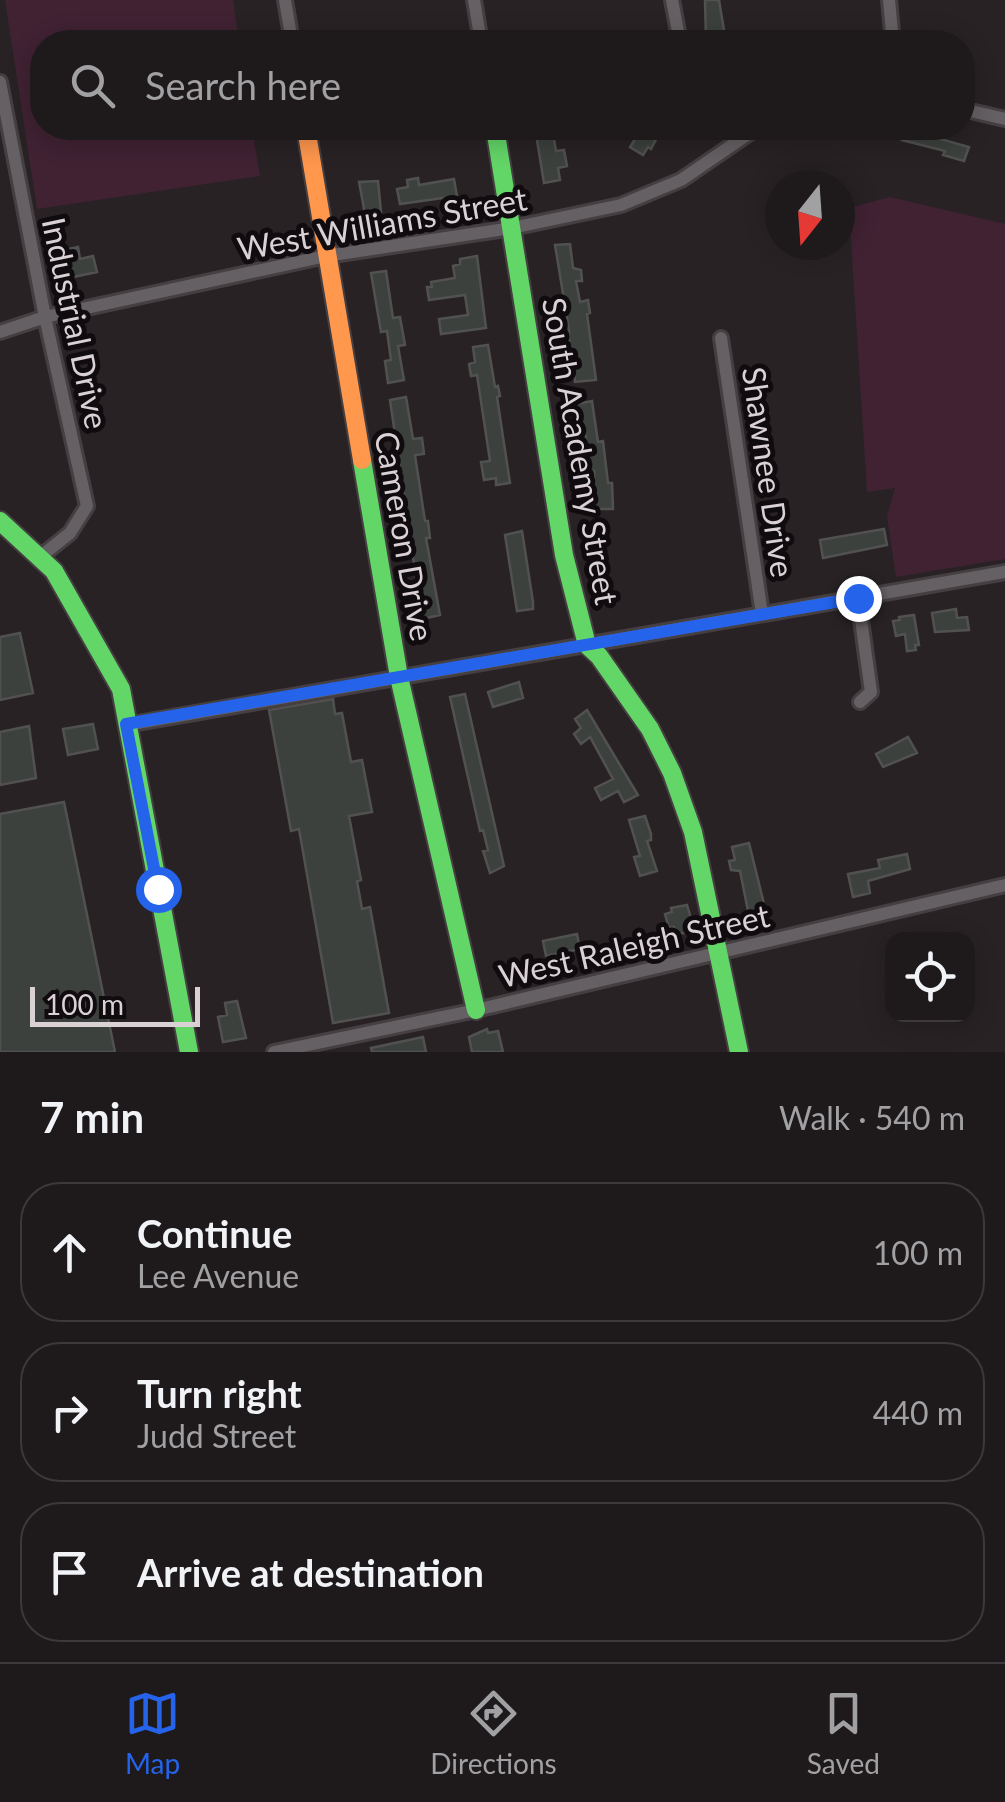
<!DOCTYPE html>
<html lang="en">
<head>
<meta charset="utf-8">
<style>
  body { margin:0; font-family:Lato,sans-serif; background:#2b2729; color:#f1f3f6 }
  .controls { position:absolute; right:30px; bottom:30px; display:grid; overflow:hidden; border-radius:20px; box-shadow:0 5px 25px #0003 }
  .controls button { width:90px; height:90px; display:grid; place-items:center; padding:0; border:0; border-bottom:2px solid #3c383b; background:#1e1a1c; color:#f1f3f6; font:50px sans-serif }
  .compass { position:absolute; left:765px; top:170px; width:90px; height:90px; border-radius:50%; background:#1e1a1c; box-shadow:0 5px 25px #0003; rotate:197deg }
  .scale { position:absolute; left:30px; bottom:25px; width:170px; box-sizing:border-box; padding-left:10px; border:5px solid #dad1d5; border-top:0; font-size:28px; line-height:35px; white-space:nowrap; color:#dad1d5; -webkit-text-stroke:8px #100b0e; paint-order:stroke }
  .stop { position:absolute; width:30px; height:30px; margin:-22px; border:8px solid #2563eb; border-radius:50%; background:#fff }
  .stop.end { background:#2563eb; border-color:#fff; box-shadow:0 2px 10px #0008 }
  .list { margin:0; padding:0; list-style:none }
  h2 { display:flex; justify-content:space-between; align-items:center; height:130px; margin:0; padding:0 40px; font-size:42px }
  h2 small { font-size:32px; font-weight:400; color:#a1a1a3 }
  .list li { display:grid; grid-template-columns:65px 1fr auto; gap:30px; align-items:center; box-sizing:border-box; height:140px; margin:0 20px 20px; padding:0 20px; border:2px solid #3c383b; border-radius:40px }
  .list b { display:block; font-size:38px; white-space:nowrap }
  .list p { margin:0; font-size:32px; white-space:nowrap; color:#a1a1a3 }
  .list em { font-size:32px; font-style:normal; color:#a1a1a3 }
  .icon { flex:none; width:55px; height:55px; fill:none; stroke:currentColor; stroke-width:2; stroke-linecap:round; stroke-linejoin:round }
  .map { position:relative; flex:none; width:1005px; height:1052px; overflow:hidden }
  .search { position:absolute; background:#1e1a1c; box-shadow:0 5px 25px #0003; left:30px; right:30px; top:30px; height:110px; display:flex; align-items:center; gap:25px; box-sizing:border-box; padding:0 35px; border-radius:40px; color:#a1a1a3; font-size:38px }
  .sheet { height:610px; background:#1e1a1c }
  nav { display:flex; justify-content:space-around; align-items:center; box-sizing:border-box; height:140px; border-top:2px solid #3c383b; background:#1e1a1c; font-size:28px; color:#a1a1a3 }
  nav a { display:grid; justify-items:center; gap:5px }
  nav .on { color:#2563eb }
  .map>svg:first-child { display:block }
  .green { fill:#402233 }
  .building { fill:#3c413d; stroke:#525151; stroke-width:2.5 }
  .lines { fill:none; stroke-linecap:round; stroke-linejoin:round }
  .street-casing { stroke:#453f42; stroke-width:18 }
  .fast-casing { stroke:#453f42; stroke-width:22 }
  .slow-casing { stroke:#453f42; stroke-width:22 }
  .street { stroke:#656063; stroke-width:12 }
  .fast { stroke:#63d668; stroke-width:18 }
  .slow { stroke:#ff974d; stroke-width:18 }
  .route { stroke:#2563eb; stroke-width:12 }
  .labels { text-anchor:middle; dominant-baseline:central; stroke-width:10; stroke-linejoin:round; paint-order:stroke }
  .street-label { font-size:32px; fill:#dad1d5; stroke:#100b0e }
</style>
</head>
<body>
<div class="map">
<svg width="1005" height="1052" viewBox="0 0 1005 1052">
  <rect width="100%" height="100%" fill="#282225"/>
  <path class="green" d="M5 0H233L239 42H42V128H252L260 176 37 209Z
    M890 197 1005 224V559L896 577 887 516 895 488 867 492 849 208Z"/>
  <path class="building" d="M705 0H719L726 42H706Z
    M535 128H552L556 151 564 150 567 166 558 168 560 180 544 183Z
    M642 128H662L651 149 648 147 643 155 630 147Z
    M905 129 969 147 964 161 943 155 945 151 902 140Z
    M418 178 419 185 454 179 457 196 400 204 397 189 408 187 407 180Z
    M378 181 381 212 365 214 359 182Z
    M570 244 573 268 581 270 582 281H576L580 302 588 300 590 313 587 314 596 380 575 382 573 361H558L557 352 569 351V330L555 245Z
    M78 247 80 259 93 256 97 272 64 279 60 264 67 262 64 250Z
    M477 256 486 328 441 334 439 319 468 315 465 295 429 300 427 287H432L431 282 455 278 453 266 460 264V259Z
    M386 271 393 318 400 317 405 345 398 346 404 380 388 383 385 361 391 360 387 331 381 332 371 273Z
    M488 345 495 387 498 386 500 396 497 397 510 483 496 485V478L484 480 481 462 490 461 477 375 471 376 469 364 475 362 473 347Z
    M406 397 413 439 422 438 424 454 415 455 425 521H428L430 538H426L440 615 422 619 390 400Z
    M592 401 598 442 603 441 608 483H612L613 509H595L594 471 590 472 585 432 581 433 577 404Z
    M884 529 887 545 823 558 820 540Z
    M522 531 533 602V609L517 611 505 535Z
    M956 609 957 618 967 617 969 630 935 632 932 613Z
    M914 615 919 645H915L916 650 907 651 905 634 896 636 893 621 900 620 899 617Z
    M20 633 33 693 0 700V637Z
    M519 682 523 698 493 707 488 692Z
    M465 694 504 866 490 873 483 851 488 850 483 830 480 831 450 697Z
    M333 699 335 714 342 713 351 762 362 760 372 812 349 816 361 880 357 881 362 909 370 907 389 1013 333 1023 299 829 291 831 269 710Z
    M587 710 638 795 624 802 618 791 601 800 595 788 613 779 590 737 581 744 574 734 581 728 575 719Z
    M93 724 98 749 68 755 63 729Z
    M29 726 36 778 0 785V732Z
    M908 737 917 753 883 767 876 754Z
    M64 802 115 1052H0V814Z
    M645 816 651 834V840L647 841 657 871 640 876 634 857 640 856 629 820Z
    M749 843 766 912 749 916 740 871 731 870 729 861 735 860 732 847Z
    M907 854 910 869 868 881 870 893 853 897 848 874 880 868 878 860Z
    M687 905 695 932 676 934 674 927 669 928 665 914 672 912 671 908Z
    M577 934 580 949 546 956 543 941Z
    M237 1001 246 1038 223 1042 218 1017 227 1015 225 1003Z
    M487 1029 488 1033 498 1031 503 1052H472L469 1037Z
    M423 1037 426 1052H372L371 1048Z"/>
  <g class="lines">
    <defs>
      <path id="street" d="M285 0 292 42
        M474 0 481 42
        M672 0 680 42
        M889 0 893 42
        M0 82 45 317 87 506 70 533 40 557
        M962 109 1005 119
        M0 332 45 317 326 256 512 228 621 205 681 180 757 128
        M721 338 762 614
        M858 598 871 692 860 702
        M126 725 1005 572
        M274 1052 476 1010 1005 885"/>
      <path id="fast" d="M495 128 564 555 587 645 599 656 650 729 672 773 693 832 739 1052
        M362 460 399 677 476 1010
        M0 521 54 571 121 689 189 1052"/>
      <path id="slow" d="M306 128 362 460"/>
    </defs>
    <use href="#street" class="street-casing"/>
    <use href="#fast" class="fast-casing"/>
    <use href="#slow" class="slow-casing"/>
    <use href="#street" class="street"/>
    <use href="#fast" class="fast"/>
    <use href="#slow" class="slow"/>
  </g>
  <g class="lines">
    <path class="route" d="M158 889 126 724 858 598"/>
  </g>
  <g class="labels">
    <g class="street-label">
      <text transform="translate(382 223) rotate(-10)">West Williams Street</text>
      <text transform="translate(76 323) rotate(78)">Industrial Drive</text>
      <text transform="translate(581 451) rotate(80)">South Academy Street</text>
      <text transform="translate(769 472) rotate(82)">Shawnee Drive</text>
      <text transform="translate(405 536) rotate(80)">Cameron Drive</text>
      <text transform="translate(634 945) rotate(-13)">West Raleigh Street</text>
    </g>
  </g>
</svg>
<div class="controls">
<button><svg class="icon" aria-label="locate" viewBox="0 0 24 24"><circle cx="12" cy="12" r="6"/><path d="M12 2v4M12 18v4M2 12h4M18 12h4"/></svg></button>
</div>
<svg class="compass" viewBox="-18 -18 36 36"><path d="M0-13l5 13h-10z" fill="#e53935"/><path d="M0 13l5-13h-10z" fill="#a1a1a3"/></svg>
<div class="scale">100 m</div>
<div class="stop" style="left:158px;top:889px"></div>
<div class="stop end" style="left:858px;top:598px"></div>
<div class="search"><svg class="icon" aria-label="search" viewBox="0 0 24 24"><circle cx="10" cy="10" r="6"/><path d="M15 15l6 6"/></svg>Search here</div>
</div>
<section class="sheet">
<h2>7 min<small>Walk · 540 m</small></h2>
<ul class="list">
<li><svg class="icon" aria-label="ahead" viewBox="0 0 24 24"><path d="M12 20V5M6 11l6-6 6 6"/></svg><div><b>Continue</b><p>Lee Avenue</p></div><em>100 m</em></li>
<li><svg class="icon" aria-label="right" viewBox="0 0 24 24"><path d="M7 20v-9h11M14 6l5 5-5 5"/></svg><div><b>Turn right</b><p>Judd Street</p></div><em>440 m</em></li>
<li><svg class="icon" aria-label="arrive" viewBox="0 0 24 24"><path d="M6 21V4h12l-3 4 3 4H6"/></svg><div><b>Arrive at destination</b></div></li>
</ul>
</section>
<nav>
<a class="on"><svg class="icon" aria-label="map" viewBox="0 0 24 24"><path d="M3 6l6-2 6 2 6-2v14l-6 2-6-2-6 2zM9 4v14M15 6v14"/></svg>Map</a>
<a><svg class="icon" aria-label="directions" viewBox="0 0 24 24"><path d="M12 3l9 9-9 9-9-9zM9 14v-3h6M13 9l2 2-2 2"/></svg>Directions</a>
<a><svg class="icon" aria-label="saved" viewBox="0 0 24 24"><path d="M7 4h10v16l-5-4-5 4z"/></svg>Saved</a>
</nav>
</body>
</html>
